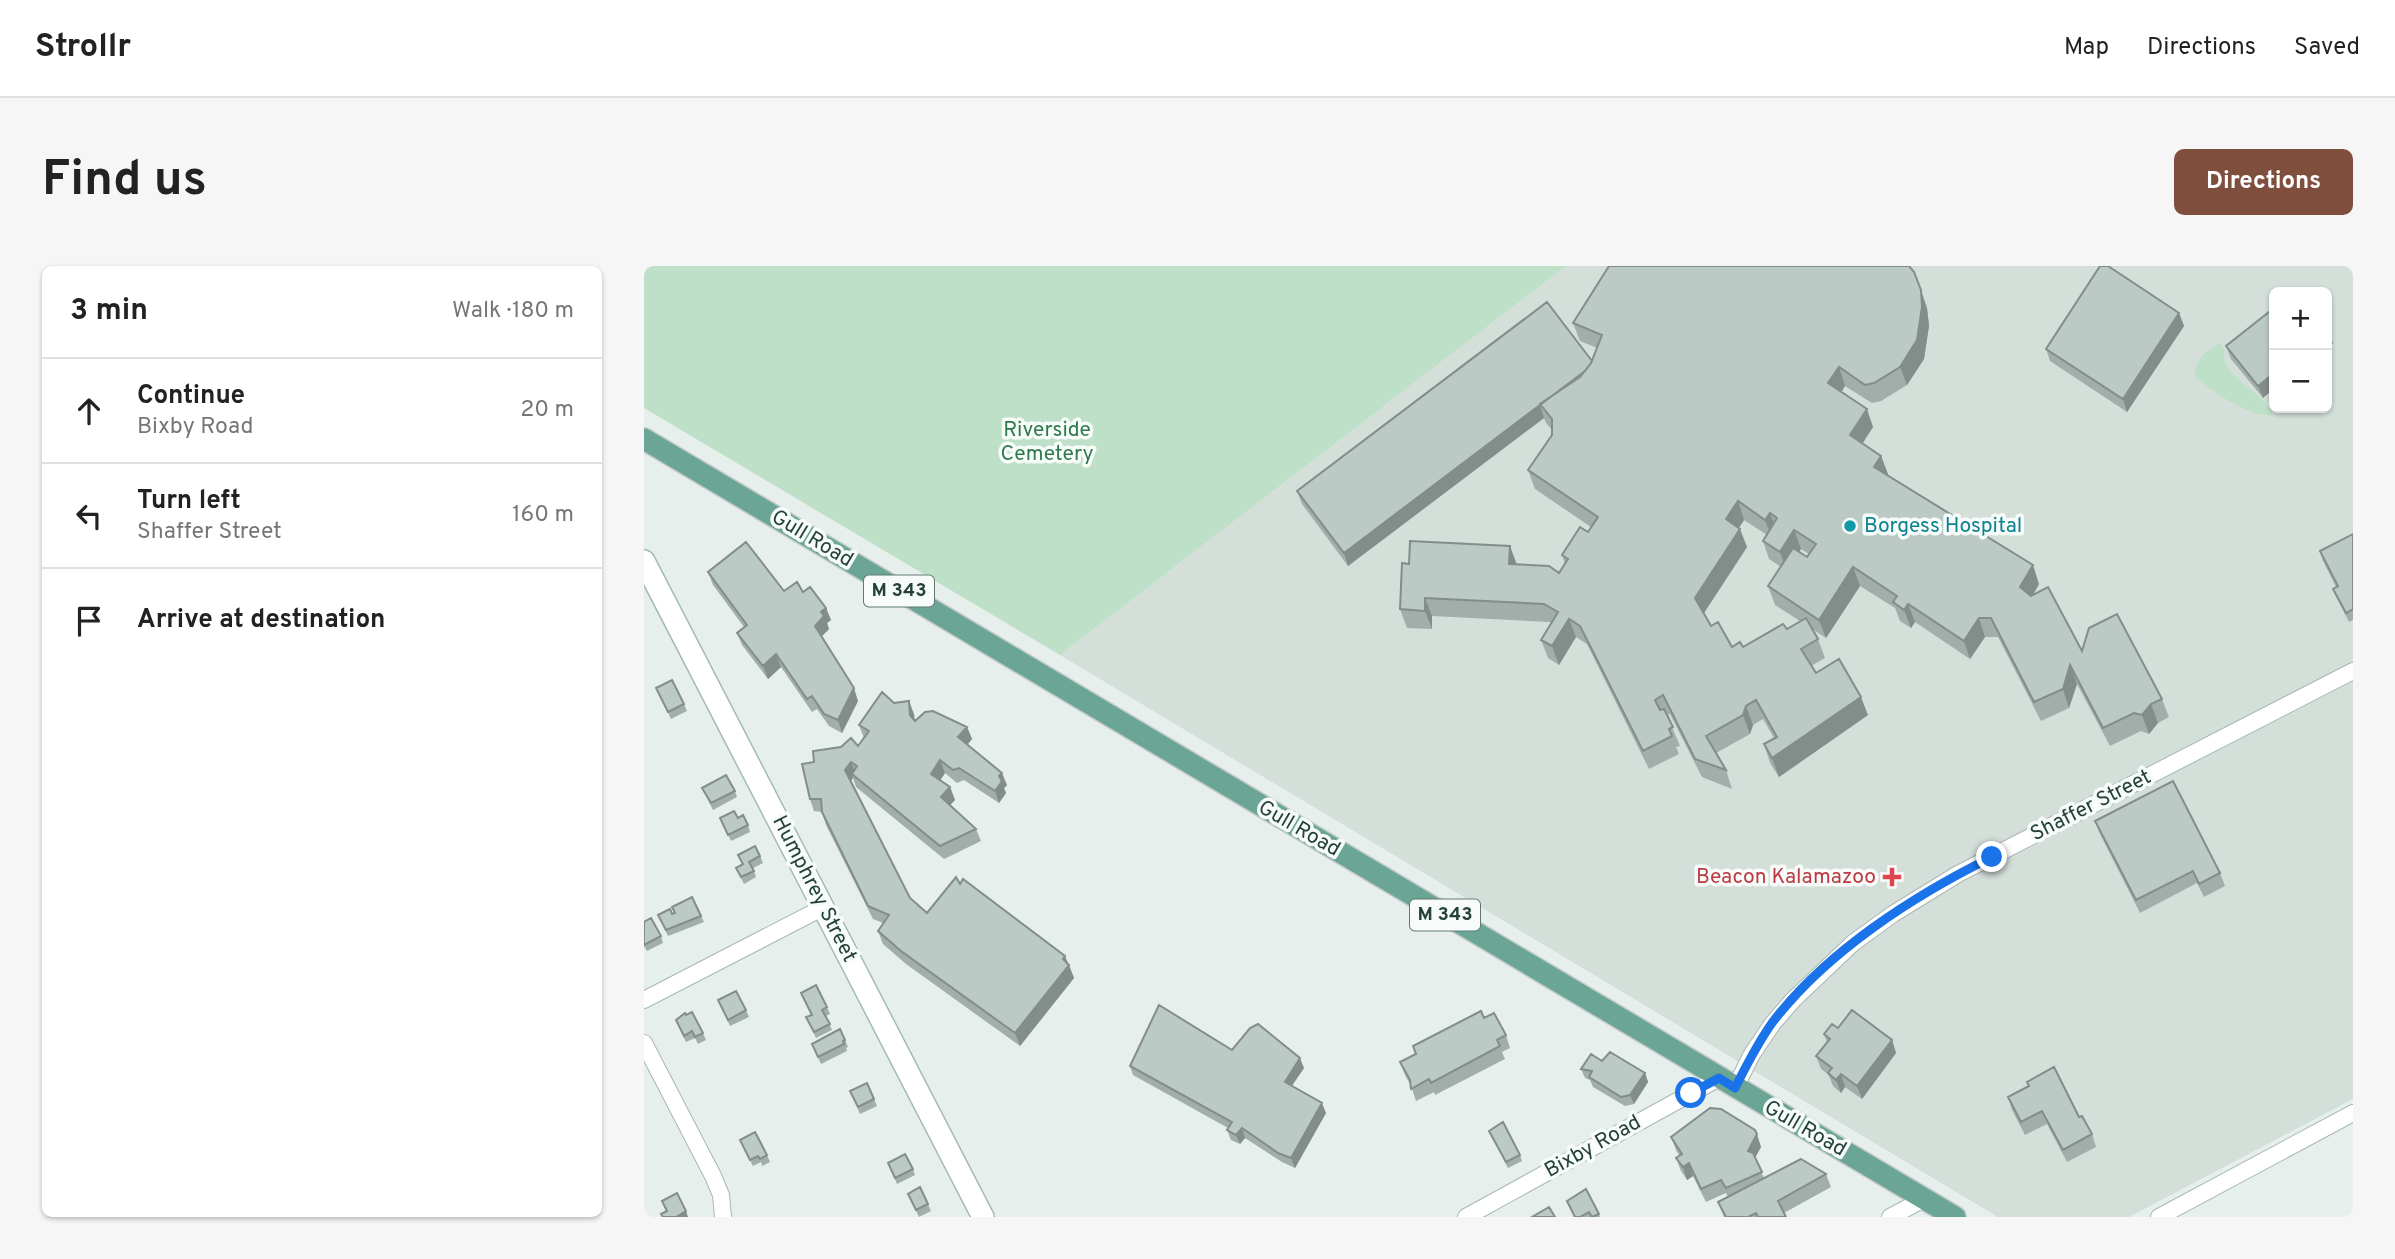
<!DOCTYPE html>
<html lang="en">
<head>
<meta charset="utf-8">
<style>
  body { margin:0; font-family:Overpass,sans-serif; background:#f6f6f6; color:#222 }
  .controls { position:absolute; right:21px; top:21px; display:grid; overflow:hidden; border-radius:10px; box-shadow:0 2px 5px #0004 }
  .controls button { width:63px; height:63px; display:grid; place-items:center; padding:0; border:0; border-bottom:2px solid #e0e0e0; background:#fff; color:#222; font:35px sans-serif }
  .stop { position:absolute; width:21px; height:21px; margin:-16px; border:5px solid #1a73e8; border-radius:50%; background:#fff }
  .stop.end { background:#1a73e8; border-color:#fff; box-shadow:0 2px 7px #0008 }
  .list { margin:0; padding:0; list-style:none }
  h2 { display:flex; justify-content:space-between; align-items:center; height:91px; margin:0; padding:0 28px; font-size:30px }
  h2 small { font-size:23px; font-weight:400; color:#767676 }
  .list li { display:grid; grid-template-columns:46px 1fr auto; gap:21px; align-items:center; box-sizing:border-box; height:105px; padding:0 28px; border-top:2px solid #e0e0e0 }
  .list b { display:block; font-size:26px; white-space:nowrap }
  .list p { margin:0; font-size:23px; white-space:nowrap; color:#767676 }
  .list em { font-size:23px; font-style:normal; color:#767676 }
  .icon { flex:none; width:38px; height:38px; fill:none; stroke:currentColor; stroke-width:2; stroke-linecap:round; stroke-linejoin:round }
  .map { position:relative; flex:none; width:1709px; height:951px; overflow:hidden; border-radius:10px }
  header { display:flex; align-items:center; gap:42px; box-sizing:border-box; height:98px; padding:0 35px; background:#fff; border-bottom:2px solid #e0e0e0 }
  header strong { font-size:33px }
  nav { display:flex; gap:38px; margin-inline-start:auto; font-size:24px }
  .intro { display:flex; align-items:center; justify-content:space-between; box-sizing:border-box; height:168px; padding:0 42px }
  h1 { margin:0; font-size:49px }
  .button { padding:18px 32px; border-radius:10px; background:#804e3d; color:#fff; font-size:24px; font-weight:700 }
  main { display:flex; gap:42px; padding:0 42px }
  aside { flex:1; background:#fff; border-radius:10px; box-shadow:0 2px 5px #0004 }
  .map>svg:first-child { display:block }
  .built { fill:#d4dfda; fill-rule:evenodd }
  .green { fill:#bfe0c8 }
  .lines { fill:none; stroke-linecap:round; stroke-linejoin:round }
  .street-casing { stroke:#a8b8b2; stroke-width:18 }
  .secondary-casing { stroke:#a4bbb3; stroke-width:24 }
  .primary-casing { stroke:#c2cac8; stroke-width:24 }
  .street { stroke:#fff; stroke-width:16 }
  .secondary { stroke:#fff; stroke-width:21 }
  .primary { stroke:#6aa596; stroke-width:21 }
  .wall { fill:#a1aea9; fill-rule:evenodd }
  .shaded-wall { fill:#838d89 }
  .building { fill:#bbcac4; stroke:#838d89; stroke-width:2 }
  .route { stroke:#1a73e8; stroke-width:9 }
  .culture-dot { fill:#0f9aa8; stroke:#f7fbf9; stroke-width:2.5 }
  .health-dot { fill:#e0444e; stroke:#f7fbf9; stroke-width:2.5 }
  .labels { text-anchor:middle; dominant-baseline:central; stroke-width:7; stroke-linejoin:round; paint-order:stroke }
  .shield { fill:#f7fbf9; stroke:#637a73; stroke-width:2 }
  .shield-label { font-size:19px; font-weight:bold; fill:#24423a }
  .park-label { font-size:21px; fill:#2d7a4b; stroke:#f7fbf9 }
  .culture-label { font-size:21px; fill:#0d838f; stroke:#f7fbf9; text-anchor:start }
  .street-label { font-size:21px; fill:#24423a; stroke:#f7fbf9 }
  .health-label { font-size:21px; fill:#be3a42; stroke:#f7fbf9; text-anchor:end }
</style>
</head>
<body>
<header>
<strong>Strollr</strong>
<nav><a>Map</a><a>Directions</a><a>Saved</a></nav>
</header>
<div class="intro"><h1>Find us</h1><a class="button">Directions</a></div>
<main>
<aside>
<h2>3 min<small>Walk · 180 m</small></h2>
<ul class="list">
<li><svg class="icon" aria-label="ahead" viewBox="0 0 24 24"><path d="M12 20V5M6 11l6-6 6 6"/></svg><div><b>Continue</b><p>Bixby Road</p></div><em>20 m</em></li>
<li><svg class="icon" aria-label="left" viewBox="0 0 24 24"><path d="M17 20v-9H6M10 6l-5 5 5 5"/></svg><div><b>Turn left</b><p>Shaffer Street</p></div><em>160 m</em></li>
<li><svg class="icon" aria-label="arrive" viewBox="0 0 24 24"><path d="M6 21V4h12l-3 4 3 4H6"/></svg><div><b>Arrive at destination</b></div></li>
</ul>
</aside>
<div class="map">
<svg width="1709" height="951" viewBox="0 0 1709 951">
  <rect width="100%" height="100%" fill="#e6efeb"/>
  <path class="built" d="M922 0H1703L1709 6V833L1485 951H1354L416 389ZM1630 26H1683V142H1630Z"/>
  <path class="green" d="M0 0H922L416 389 0 142Z
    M1576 77 1581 84C1574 103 1607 122 1619 134 1622 138 1625 143 1629 148 1610 155 1566 124 1551 111 1549 96 1563 83 1576 77Z"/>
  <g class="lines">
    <defs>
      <path id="street" d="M0 734 180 641
        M0 777 69 910 77 929 79 951
        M1091 822 1108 788 1129 757 1149 734 1209 677 1249 648 1314 608 1709 405
        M822 951 1075 812
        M1246 951 1280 933
        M1515 951 1709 847"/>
      <path id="secondary" d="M0 295 339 951"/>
      <path id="primary" d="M0 173 1311 951"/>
    </defs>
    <use href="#street" class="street-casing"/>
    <use href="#secondary" class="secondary-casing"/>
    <use href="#primary" class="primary-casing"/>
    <use href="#street" class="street"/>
    <use href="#secondary" class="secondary"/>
    <use href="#primary" class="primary"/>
  </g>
  <path class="wall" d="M1283 42 1285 60 1280 93 1263 119 1237 135 1228 137 1201 120 1197 126 1229 161 1219 177 1237 190 1244 209 1395 318 1389 328 1438 385 1518 433 1525 451 1514 457 1505 468 1497 465 1466 480 1433 418 1425 442 1397 455 1354 371H1341L1326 393 1271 356 1267 362 1256 355 1251 342 1216 320 1182 372 1168 363 1174 373 1181 392 1167 400 1172 407 1224 449 1135 511 1126 497 1120 478 1130 472 1119 453 1109 459 1106 468 1072 487 1082 504 1088 523 1058 511 1026 448 1023 449 1036 480 1032 481 1035 488 1005 503 943 378 932 371 915 399 904 392 897 374 907 357 906 356 788 350V363L763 362 756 343 758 297 873 299 915 307 921 298 918 289 944 266 947 261 891 223 884 204 908 169V164L902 157 900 152 704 300 658 238 653 225 948 95 953 82 936 75 929 57ZM1100 254 1123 269 1119 275 1125 293 1137 301 1124 320 1131 339 1156 355 1143 363 1099 381H1088L1067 360 1060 347 1103 281 1095 262ZM1157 283 1165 288 1163 291 1155 286Z
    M1630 42 1619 132 1587 93 1582 80Z
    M1535 47 1540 60 1483 146 1406 95 1402 83Z
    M1709 268V354L1705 356 1693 332 1689 323 1692 321 1679 295 1676 285Z
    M64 306 140 325 159 326 182 342 187 354 183 357 185 363 177 371 214 435 198 467 185 460 173 443 168 446 137 401 124 413 98 379 93 367 100 361 69 319Z
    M12 422 40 438 43 445 27 453Z
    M250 437 270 448 271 455 323 461 328 473 324 478 363 519 360 522 362 527 355 537 320 514 313 517 301 507 296 514 306 521 311 534 306 539 332 563 337 575 300 593 212 521 209 512 207 515 266 632 283 647 316 618 425 699 430 712 376 780 262 698 239 678 234 665 239 657 229 653 182 559 178 546 170 545 166 533 170 496 214 480 220 472 215 459Z
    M58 522 91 525 93 531 69 544Z
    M76 552H94L104 559 106 566 87 575Z
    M1451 555 1576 607 1581 620 1560 631 1553 617 1496 647 1456 568Z
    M94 589 116 590 119 597 109 602 112 611 100 618 92 602 98 599Z
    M28 641 57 650 60 656 24 670 14 649 28 648 31 647Z
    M0 656 17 670 19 677 3 685 0 680Z
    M157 727 183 741 186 748 182 750 188 764 172 772 162 751 167 749Z
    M74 734 102 744 105 751 86 760Z
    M42 749 59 767 62 774 54 778 51 772 42 776 32 754Z
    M840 752 862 769 866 782 858 786 861 793 791 829 790 826 772 835 767 820 761 809 756 796 771 788 769 780Z
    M1194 762 1248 774 1252 787 1218 833 1201 821 1197 827 1189 820 1184 808 1177 803 1172 790 1183 776 1180 768Z
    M201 774 204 781 202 782 203 785 177 798 168 778Z
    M588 784 660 802 648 820 682 847 651 902 638 896 601 872 596 878 587 874 583 864 584 862 489 809 486 800Z
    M958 795 1001 807 1004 816 990 838 981 840 949 821 946 814 941 812 937 803Z
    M206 825 230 833 233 840 216 848Z
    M1364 831 1435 851 1448 868 1452 881 1423 896 1403 858 1381 869 1368 844Z
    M845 865 876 889 878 895 864 902Z
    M1027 871 1117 881 1111 892 1120 912 1182 908 1187 921 1140 947 1142 951H1080L1074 936 1084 931 1082 927 1062 936 1049 910 1043 914 1037 905 1032 892 1035 889 1032 884Z
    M96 874 123 889 126 896 118 900 117 896 109 900Z
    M244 897 269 903 271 909 253 918Z
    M264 928 284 938 287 945 275 951Z
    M923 935 955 948 956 951H930Z"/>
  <path class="shaded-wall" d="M1277 24 1283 42 1285 60 1280 93 1263 119 1256 101Z
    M1535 47 1540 60 1483 146 1479 133Z
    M1684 64 1689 77 1683 82V65Z
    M1195 101 1201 120 1191 136 1184 117Z
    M1630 107V123L1619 132 1614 120Z
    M896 139 900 152 704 300 700 287Z
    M1223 143 1229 161 1212 187 1206 169Z
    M1237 190 1244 208 1237 219 1230 201Z
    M1094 235 1100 254 1088 272 1082 253Z
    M1126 247 1133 266 1128 272 1121 254Z
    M1096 263 1103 281 1058 350 1051 332Z
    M1150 264 1157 283 1143 305 1136 286Z
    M866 280 873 299 865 298Z
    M1389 299 1395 318 1383 340 1376 321Z
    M1209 301 1216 320 1182 372 1175 354Z
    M781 332 788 350V363L781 345Z
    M1264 338 1271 356 1267 362 1260 344Z
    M182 342 187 354 183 357 185 363 175 373 171 360 177 346Z
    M1335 352 1341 371 1326 393 1320 375Z
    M925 353 932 371 915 399 908 380Z
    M132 388 137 401 124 413 119 400Z
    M1426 399 1433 418 1425 442 1419 423Z
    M210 422 214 435 198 467 194 454Z
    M1217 431 1224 449 1135 511 1128 492Z
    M265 435 270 448 271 462 266 449Z
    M1507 438 1514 457 1505 468 1498 449Z
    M1102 440 1109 459 1106 468 1099 449Z
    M323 461 328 473 319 484 314 471Z
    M296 494 301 507 292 521 287 508Z
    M207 496 212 509 208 508 209 512 205 517 201 504Z
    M358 507 363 519 360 522 362 527 355 537 351 525 355 510Z
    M306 521 311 534 302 543 297 531Z
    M421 690 430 712 376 780 371 767Z
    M1248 774 1252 787 1218 833 1213 820Z
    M656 792 660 802 644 825 641 816Z
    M1001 807 1004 816 990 838 986 829Z
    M1197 808 1201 821 1197 827 1192 814Z
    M678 837 682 847 651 902 647 892Z
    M598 862 601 872 596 878 592 869Z
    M1113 868 1117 881 1108 897 1104 885Z
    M1045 897 1049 910 1043 914 1039 901Z
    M42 945 44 951H32Z"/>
  <path class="building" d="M965 0H1265L1270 6 1277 24 1278 41 1273 74 1256 101 1230 117 1221 119 1195 101 1184 117 1223 143 1206 169 1237 190 1230 201 1389 299 1376 321 1387 330 1404 321 1438 385 1445 362 1473 348 1518 433 1507 438 1498 449 1490 447 1459 462 1426 399 1419 423 1390 436 1347 352H1335L1320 375 1264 338 1260 344 1249 336 1253 330 1209 301 1175 354 1124 320 1149 282 1163 291 1172 278 1150 264 1136 286 1119 275 1133 252 1126 247 1121 254 1094 235 1082 253 1096 263 1051 332 1067 360 1074 356 1088 381 1096 376 1099 381 1139 358 1143 363 1162 352 1174 373 1157 383 1172 407 1195 393 1217 431 1128 492 1120 478 1133 471 1112 434 1102 440 1099 449 1062 470 1082 504 1051 493 1019 429 1011 434 1016 444 1020 443 1029 461 1025 463 1028 470 999 485 936 360 925 353 908 380 897 374 914 346 900 338 781 332V345L756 343 758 297 765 298 766 275 866 280 865 298 905 300 915 307 924 293 918 289 936 261 944 266 954 251 884 204 908 169V153L896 138 936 111 947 97 958 69 929 57Z
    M1456 0H1464L1535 47 1479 133 1402 83Z
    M903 36 948 95 947 97 941 105 700 287 653 225Z
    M1630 42V107L1614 120 1582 80Z
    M1709 268V343L1702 347 1689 323 1694 320 1676 285Z
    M102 276 140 325 153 316 159 326 166 321 182 342 177 346 180 350 171 360 210 422 194 454 180 448 168 430 163 433 132 388 119 400 93 367 103 359 64 306Z
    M28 414 40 438 24 446 12 422Z
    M238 426 250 437 265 435 266 449 271 455 281 446 289 445 323 461 314 471 358 507 355 510 358 515 351 525 315 502 309 504 296 494 287 508 306 521 297 531 332 563 296 580 208 508 213 500 207 496 201 504 266 632 283 647 312 611 316 618 319 613 421 690 419 693 425 699 371 767 257 685 234 665 245 649 224 640 178 546 177 533H166L158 498 170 496 169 485 197 481 207 472 214 480 225 465 215 459Z
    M82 509 91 525 67 537 58 522Z
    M1529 515 1576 607 1555 618 1549 605 1492 634 1451 555Z
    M90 545 94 552 99 549 104 559 84 569 76 552Z
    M111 580 116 590 105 596 110 605 97 611 92 602 99 598 94 589Z
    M48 631 57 650 22 664 14 649 26 643 28 648 31 647 28 641Z
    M7 652 17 670 0 679V656Z
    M172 719 183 741 178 744 186 758 170 766 162 751 168 749 157 727Z
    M92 725 102 744 84 754 74 734Z
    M515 739 588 784 606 762 614 758 656 792 641 816 678 837 647 892 634 887 598 862 592 869 583 864 588 856 486 800Z
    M1208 744 1248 774 1213 820 1197 808 1192 814 1184 807 1188 802 1172 790 1186 773 1180 768 1188 758 1194 762Z
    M837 745 840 752 850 747 862 769 853 774 856 780 787 817 785 813 767 823 766 814 756 796 772 788 769 780Z
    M48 746 59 767 51 771 48 765 40 770 32 754 41 747 42 749Z
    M196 763 201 774 199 775 200 778 174 791 168 778Z
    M966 786 1001 807 986 829 977 831 945 811 948 805 937 803 947 788 958 795Z
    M1410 801 1435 851 1438 850 1448 868 1419 884 1398 845 1377 856 1364 831 1385 820 1383 816Z
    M223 817 230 833 214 841 206 825Z
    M1066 842 1077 843 1111 864 1113 868 1104 885 1109 887 1118 906 1082 922 1077 914 1057 923 1045 897 1039 901 1032 892 1038 888 1027 871Z
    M859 856 876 889 862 896 845 865Z
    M111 866 123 889 116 893 114 890 106 894 96 874Z
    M261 888 269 903 251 912 244 897Z
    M1157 893 1182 908 1134 935 1142 951H1114L1112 947 1104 951H1082L1074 936Z
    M276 921 284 938 272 944 264 928Z
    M942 923 955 948 948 951 945 946 936 951H931L923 935Z
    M33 927 42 945 32 951H19L17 948 23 945 18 935Z
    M905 941 911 951H888Z"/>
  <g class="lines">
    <path class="route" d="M1047 827 1075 812 1091 822C1102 800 1113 778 1128 757 1182 686 1269 630 1348 591"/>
  </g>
  <circle class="culture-dot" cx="1206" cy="260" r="7"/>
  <path class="health-dot" d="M1244.5 600.5h7v7h7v7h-7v7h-7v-7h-7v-7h7z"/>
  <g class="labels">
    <g class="shield">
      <rect x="220" y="309.5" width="70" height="31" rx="5"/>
      <rect x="766" y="633.5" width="70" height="31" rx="5"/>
    </g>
    <g class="shield-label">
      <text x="255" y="325">M 343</text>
      <text x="801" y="649">M 343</text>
    </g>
    <g class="park-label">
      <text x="403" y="164">Riverside<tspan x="403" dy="24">Cemetery</tspan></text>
    </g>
    <g class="culture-label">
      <text x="1220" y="260">Borgess Hospital</text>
    </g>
    <g class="street-label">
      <text transform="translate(168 273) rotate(31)">Gull Road</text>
      <text transform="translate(1447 540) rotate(-27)">Shaffer Street</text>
      <text transform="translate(655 563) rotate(30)">Gull Road</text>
      <text transform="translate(170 623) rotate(63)">Humphrey Street</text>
      <text transform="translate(1161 863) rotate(30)">Gull Road</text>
      <text transform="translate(949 881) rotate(-29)">Bixby Road</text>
    </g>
    <g class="health-label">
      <text x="1232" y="611">Beacon Kalamazoo</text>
    </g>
  </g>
</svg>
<div class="controls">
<button>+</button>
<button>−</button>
</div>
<div class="stop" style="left:1047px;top:827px"></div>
<div class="stop end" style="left:1348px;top:591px"></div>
</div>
</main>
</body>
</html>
